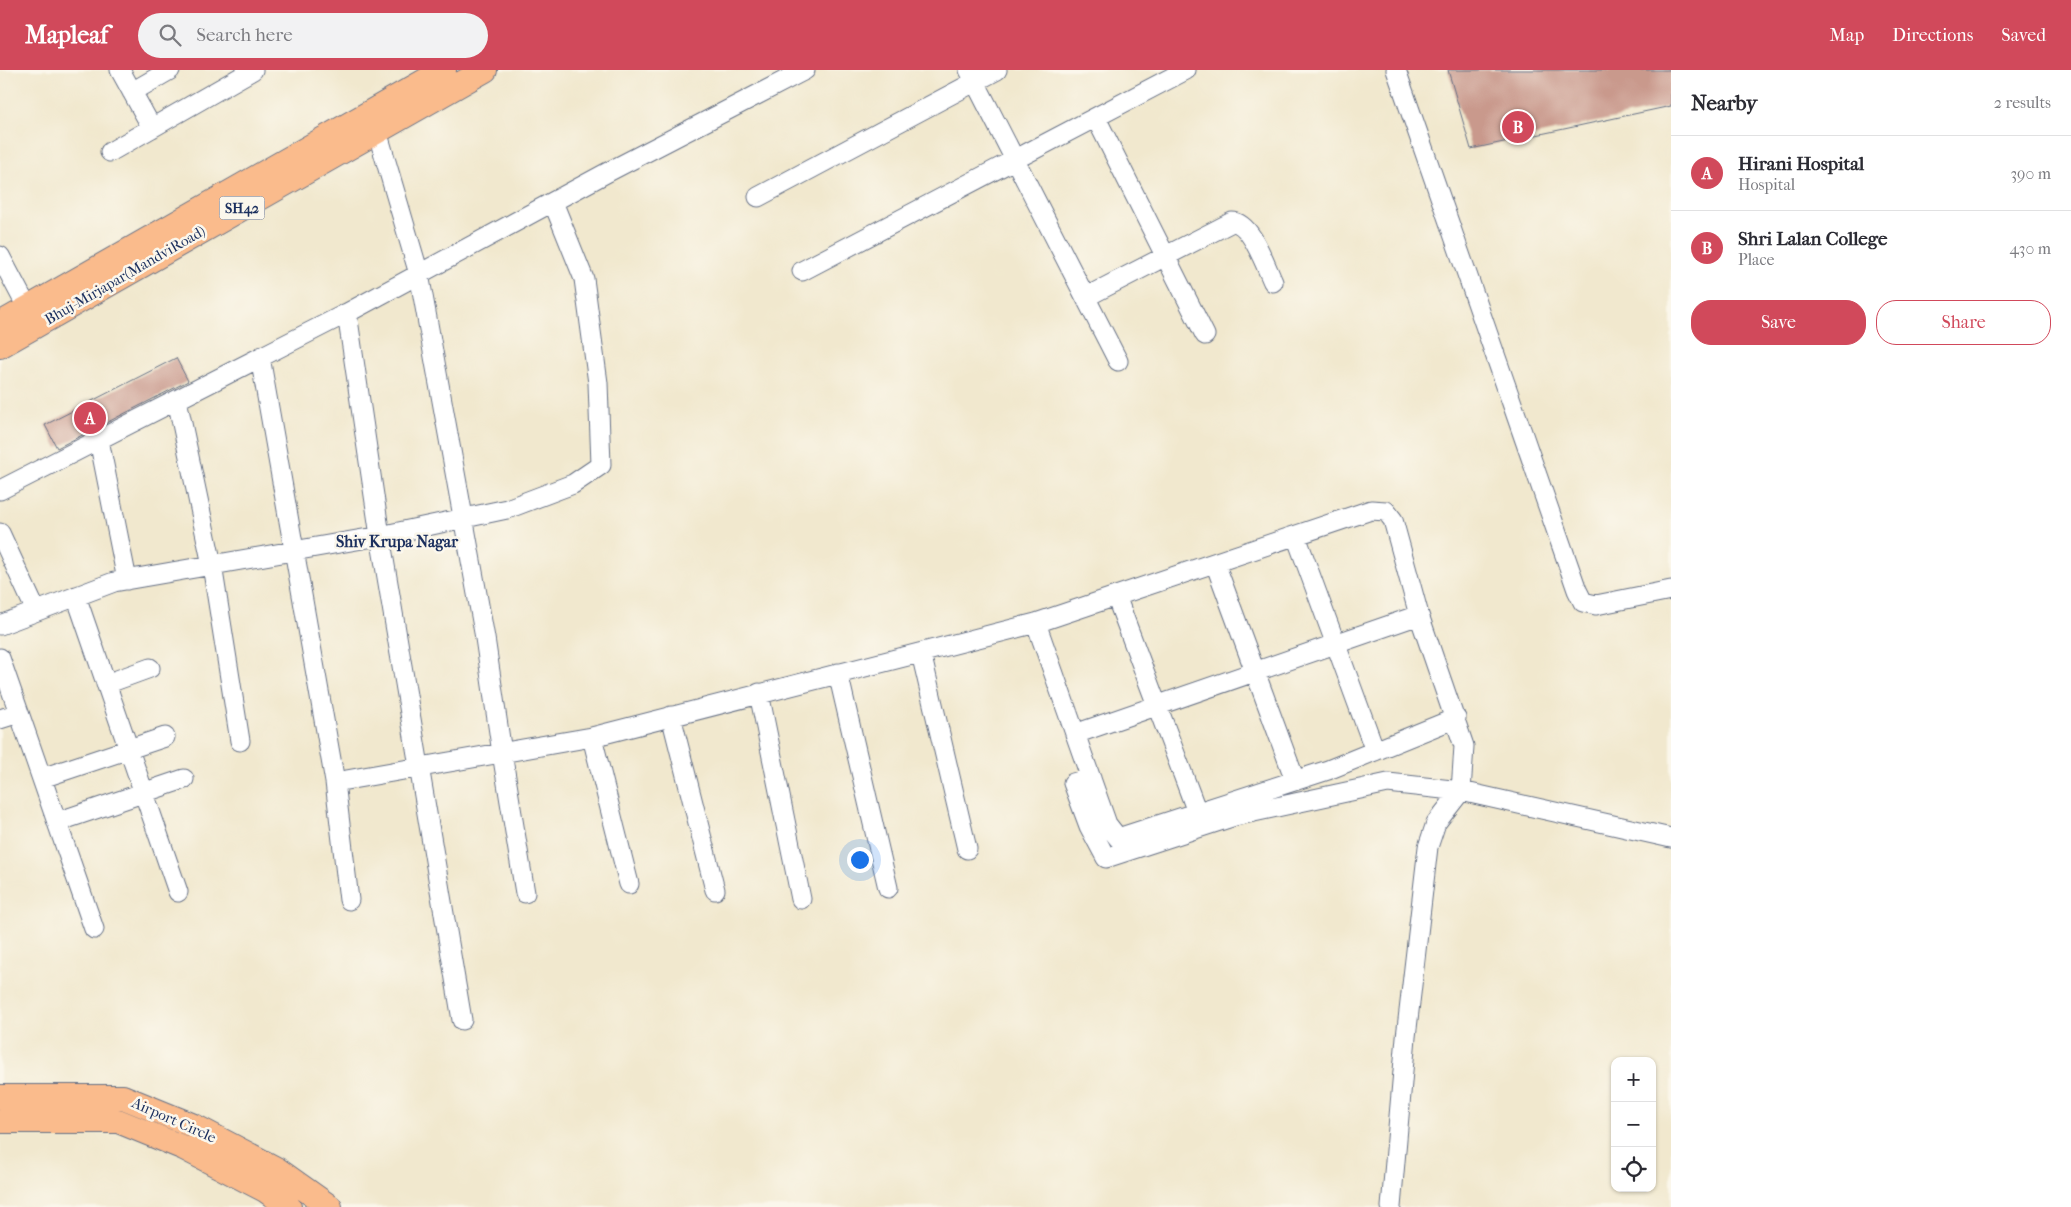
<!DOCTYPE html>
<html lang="en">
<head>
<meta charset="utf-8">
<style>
  body { margin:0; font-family:"IM FELL French Canon",serif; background:#f2f2f3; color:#2b2b33 }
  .controls { position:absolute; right:15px; bottom:15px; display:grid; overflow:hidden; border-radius:10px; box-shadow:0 1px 4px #0004 }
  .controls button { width:45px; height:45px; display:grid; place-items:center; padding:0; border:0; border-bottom:1px solid #e1e1e2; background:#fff; color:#2b2b33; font:25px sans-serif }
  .you { position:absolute; left:859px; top:789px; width:18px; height:18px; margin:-12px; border:4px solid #fff; border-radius:50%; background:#1a73e8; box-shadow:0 0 0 8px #1a73e833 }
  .badge { display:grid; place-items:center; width:32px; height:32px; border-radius:50%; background:#d1495b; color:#fff; font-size:16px; font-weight:700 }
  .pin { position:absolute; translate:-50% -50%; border:2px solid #fff; box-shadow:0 1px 5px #0006 }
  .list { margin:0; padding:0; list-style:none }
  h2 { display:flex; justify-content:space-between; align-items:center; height:65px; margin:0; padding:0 20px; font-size:21px }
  h2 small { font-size:16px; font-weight:400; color:#7c7c81 }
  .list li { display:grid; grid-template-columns:32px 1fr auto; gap:15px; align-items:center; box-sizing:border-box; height:75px; padding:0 20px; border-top:1px solid #e1e1e2 }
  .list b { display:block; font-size:19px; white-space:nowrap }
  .list p { margin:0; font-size:16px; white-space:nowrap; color:#7c7c81 }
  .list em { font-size:16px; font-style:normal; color:#7c7c81 }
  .actions { display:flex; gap:10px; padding:15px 20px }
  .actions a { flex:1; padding:11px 0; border:1px solid #d1495b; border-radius:20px; text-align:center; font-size:18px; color:#d1495b }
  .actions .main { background:#d1495b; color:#fff }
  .icon { flex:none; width:28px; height:28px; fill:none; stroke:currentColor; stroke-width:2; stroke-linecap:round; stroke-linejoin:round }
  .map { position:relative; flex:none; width:1671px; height:1137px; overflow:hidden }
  header { display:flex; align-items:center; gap:30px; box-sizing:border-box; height:70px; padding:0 25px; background:#d1495b; color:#fff }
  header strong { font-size:24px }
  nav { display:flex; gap:28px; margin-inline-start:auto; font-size:18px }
  .search { width:350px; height:45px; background:#f2f2f3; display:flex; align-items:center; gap:12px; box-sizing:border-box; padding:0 18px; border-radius:28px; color:#7c7c81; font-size:19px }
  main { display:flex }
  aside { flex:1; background:#fff }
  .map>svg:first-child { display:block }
  .building { fill:#c9998c }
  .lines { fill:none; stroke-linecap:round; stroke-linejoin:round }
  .minor-casing { stroke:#667085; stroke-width:21 }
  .major-casing { stroke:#667085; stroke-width:26 }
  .minor { stroke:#fff; stroke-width:19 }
  .major { stroke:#fabb8c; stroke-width:24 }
  .labels { text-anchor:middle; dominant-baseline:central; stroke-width:5; stroke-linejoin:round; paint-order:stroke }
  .shield { fill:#fbf7ec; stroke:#5e6b89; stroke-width:1 }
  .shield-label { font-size:14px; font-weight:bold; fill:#1b2f5e }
  .street-label { font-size:15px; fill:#1b2f5e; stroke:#fbf7ec }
  .neighbourhood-label { font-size:16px; font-weight:bold; fill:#1b2f5e; stroke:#fbf7ec }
</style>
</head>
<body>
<header>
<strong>Mapleaf</strong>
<div class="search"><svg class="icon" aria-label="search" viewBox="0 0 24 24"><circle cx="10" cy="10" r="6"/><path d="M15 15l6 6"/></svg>Search here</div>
<nav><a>Map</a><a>Directions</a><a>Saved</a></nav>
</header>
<main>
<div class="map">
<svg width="1671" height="1137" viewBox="0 0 1671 1137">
  <rect width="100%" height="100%" fill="#fbf7ec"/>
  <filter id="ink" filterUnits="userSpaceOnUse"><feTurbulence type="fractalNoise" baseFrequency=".02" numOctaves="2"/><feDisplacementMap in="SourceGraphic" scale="10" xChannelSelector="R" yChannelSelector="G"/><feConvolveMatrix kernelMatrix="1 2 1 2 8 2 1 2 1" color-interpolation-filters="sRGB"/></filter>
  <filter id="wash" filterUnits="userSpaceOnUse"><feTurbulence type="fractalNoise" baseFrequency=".0096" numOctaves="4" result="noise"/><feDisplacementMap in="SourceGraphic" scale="20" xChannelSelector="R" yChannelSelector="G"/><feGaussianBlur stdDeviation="1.12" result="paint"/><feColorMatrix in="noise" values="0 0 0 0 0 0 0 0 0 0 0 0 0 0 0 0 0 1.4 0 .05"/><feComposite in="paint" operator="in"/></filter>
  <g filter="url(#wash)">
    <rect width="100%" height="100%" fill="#f1e8ce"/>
    <g id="blocks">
      <path class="building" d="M1448 0H1671V36L1471 79Z
        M176 288 188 311 57 378 45 355Z"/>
    </g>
  </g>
  <g filter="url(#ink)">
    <use href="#blocks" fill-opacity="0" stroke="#667085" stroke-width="1"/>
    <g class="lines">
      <defs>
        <path id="minor" d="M120 0 152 58
          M969 0 1118 291
          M1396 0 1577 520 1583 532 1596 535 1671 520
          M132 22 170 0
          M1096 48 1205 265
          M377 61 419 204 485 568 502 683 525 823
          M110 82 253 0
          M758 127 997 0
          M0 186 28 239
          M802 201 1186 0
          M1086 227 1232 152C1251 152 1265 195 1273 212
          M347 243 380 466 462 950
          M260 287 335 712 349 830
          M177 330 212 495 240 671
          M99 370 127 510
          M0 420 347 243 608 102 805 0
          M0 463 36 541
          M1296 466 1375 681
          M1215 493 1295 710
          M76 526 178 822
          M1116 526 1197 742
          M1036 553 1107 754 1118 768 1328 700 1456 648
          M0 555 114 512 380 466 507 439 573 414 601 395 598 313 584 209 553 132
          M921 583 967 779
          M0 588 94 859
          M838 603 888 818
          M106 614 150 598
          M759 623 801 829
          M671 646 715 820
          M0 649 19 643
          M1075 664 1419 545
          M592 667 629 814
          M42 708 165 667
          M1091 708 1073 713 1089 756 1106 788 1235 746 1388 713 1461 721 1671 768
          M335 712 592 667 1036 553 1371 440 1386 441 1393 450 1419 545 1464 676 1461 721 1436 753 1428 777 1406 967 1391 1137
          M57 752 184 709"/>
        <path id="major" d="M0 254 444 0
          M0 276 485 0
          M0 1027H123L194 1056 278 1100 330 1137
          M0 1051H118L184 1078 265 1120 289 1137"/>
      </defs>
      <use href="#minor" class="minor-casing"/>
      <use href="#major" class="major-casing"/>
      <use href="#minor" class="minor"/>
      <use href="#major" class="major"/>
    </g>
  </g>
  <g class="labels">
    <rect class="shield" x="219.5" y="126.5" width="45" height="23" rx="4"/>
    <g class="shield-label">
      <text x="242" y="138">SH42</text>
    </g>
    <g class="street-label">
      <text transform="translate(125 205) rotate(-30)">Bhuj-Mirjapar(MandviRoad)</text>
      <text transform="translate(174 1050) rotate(24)">Airport Circle</text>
    </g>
    <g class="neighbourhood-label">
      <text x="397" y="471">Shiv Krupa Nagar</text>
    </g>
  </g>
</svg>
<div class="controls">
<button>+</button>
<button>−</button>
<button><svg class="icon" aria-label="locate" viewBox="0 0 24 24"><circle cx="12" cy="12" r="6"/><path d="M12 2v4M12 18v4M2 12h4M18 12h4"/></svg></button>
</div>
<div class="you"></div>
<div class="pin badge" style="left:90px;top:348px">A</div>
<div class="pin badge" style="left:1518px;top:57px">B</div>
</div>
<aside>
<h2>Nearby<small>2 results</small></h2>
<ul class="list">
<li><span class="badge">A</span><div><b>Hirani Hospital</b><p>Hospital</p></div><em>390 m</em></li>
<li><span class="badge">B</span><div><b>Shri Lalan College</b><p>Place</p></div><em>430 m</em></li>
</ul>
<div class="actions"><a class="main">Save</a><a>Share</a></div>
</aside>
</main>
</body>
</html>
